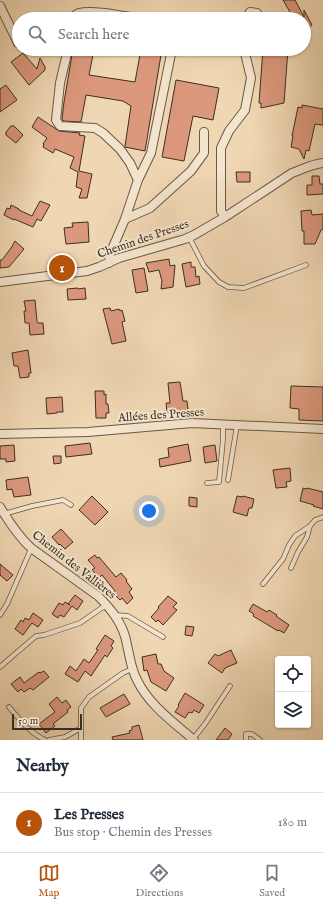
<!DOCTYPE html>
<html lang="en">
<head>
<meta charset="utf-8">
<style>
  body { margin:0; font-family:"IM FELL English",serif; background:#f2f2f3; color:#1f2937 }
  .controls { position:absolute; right:12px; bottom:12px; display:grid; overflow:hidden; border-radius:4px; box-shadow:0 1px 3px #0004 }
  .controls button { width:36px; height:36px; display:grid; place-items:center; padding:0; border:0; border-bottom:1px solid #e0e1e3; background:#fff; color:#1f2937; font:20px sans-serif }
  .scale { position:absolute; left:12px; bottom:10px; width:70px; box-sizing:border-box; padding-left:4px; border:2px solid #3b2f24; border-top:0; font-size:11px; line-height:14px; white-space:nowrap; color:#3b2f24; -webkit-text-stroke:3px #f5e5ce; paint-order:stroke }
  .you { position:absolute; left:149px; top:511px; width:14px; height:14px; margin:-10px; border:3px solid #fff; border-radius:50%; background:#1a73e8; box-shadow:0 0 0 6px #1a73e833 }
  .badge { display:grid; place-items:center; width:26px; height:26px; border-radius:50%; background:#b45309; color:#fff; font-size:13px; font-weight:700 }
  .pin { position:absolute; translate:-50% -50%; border:2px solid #fff; box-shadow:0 1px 4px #0006 }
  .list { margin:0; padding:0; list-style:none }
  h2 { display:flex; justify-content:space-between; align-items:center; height:52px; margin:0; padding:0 16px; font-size:17px }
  h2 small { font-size:13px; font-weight:400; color:#747a83 }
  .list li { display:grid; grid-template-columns:26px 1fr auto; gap:12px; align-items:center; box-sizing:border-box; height:60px; padding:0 16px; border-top:1px solid #e0e1e3 }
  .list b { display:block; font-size:15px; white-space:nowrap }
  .list p { margin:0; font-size:13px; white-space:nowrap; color:#747a83 }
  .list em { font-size:13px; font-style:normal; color:#747a83 }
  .icon { flex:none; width:22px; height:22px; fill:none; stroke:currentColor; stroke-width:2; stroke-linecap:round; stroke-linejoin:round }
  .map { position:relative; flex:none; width:323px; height:740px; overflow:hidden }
  .search { position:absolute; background:#fff; box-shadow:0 1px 3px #0004; left:12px; right:12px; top:12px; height:44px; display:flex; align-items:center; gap:10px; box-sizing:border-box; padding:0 14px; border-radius:22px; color:#747a83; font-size:15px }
  .sheet { height:112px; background:#fff }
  nav { display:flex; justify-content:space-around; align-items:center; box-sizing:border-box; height:56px; border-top:1px solid #e0e1e3; background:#fff; font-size:11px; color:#747a83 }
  nav a { display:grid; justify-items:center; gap:2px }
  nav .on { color:#b45309 }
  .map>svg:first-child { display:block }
  .building { fill:#dc987d; stroke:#3b2f24 }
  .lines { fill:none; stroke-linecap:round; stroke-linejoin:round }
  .lane-casing { stroke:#685948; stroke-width:5.5 }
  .street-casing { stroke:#685948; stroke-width:10 }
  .lane { stroke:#f5e5ce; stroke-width:4 }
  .street { stroke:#f5e5ce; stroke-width:8 }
  .labels { text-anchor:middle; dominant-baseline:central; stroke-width:4; stroke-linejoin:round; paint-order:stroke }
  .street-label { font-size:12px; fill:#3b2f24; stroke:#f5e5ce }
</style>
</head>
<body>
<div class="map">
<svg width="323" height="740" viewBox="0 0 323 740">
  <rect width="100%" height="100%" fill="#f0d7b3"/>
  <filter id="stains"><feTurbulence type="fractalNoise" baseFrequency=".005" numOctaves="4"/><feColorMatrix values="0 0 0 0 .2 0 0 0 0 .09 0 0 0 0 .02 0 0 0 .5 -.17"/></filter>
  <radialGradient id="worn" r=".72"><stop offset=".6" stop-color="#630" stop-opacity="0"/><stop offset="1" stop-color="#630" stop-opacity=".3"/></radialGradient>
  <path class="building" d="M283 0H295L304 17V10L312 25 304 30V19H294Z
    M73 49H94L89 75 135 82 141 49H162L145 151 125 147V146L131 106 123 101 86 95 81 122 63 121 62 119 64 102Z
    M263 49H288L284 103 261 108V103H259Z
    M23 53 37 69 40 58 45 67V70L29 85 11 62Z
    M176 80 219 88 213 120 193 116 184 161 162 157Z
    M6 85 17 100 0 112V89Z
    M302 105 323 109V125L315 124 309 151 306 150 304 159 299 149 291 147 293 136H292L298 107 302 108Z
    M38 117 59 131 80 133 79 135 85 136 79 171 92 174 87 198H79L82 189 76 187 78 172 70 168 74 157 55 149 53 153 43 147 44 144H43L47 138 32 127Z
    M11 126H14L23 135 16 143 6 135V132Z
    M236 172H250V182H237Z
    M312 176H319L320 184H323V194L307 195V185H312Z
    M40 201 50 205 41 221 37 219 33 227 14 219V220L4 215 7 208 10 209 11 205 19 209V210L32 216Z
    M311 210 312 215 323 214V229L321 230 315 244H304V231H302L301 211Z
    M88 222 89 242 66 244 64 228 73 227 72 223Z
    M15 241 24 249 9 267 0 268V260H2L11 248Z
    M169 259 170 266 175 265 173 287 161 289 162 281 159 270 149 272 146 263Z
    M191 262V267H195L196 277 199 276 200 284 186 287 182 264Z
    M144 268 148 291 136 293 132 270Z
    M78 288V289L85 288 86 299 68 300 67 289Z
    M35 300 37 321 38 323H43L44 334 30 335 29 323H25L24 311H26L24 301Z
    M110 308 111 311 119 309 120 311 122 310 125 321 122 322 126 341 112 344 103 309Z
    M28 350 31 373H29V377L20 378 18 366H14L12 353Z
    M180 382 183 401H187L188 410 167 412 166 403H170L168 383Z
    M291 386 323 387V421L299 420V409L290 408Z
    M95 391H104V395L106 394V404H108L109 413H106V418H96Z
    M62 397 63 412H57V413L47 414 46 398Z
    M90 443 92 454 66 457 65 446Z
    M188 444 191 461 160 467 159 459 169 457 168 448Z
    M14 445 15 461 6 462V459H0V446Z
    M215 445 217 461 205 463 203 447Z
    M53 456H61V463L54 464Z
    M290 468 291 481 286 482 287 487 276 488 273 470Z
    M28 477 31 495 14 497 12 489 7 490 6 480Z
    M303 488 306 489 307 488 323 492V509L313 506 314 505 300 501Z
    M92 496 108 512 95 525 79 510Z
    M237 496 243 497V496L254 499 252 508H249L247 516 233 512Z
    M189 497 197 498V507L189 506Z
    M61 529 73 542 65 549 60 544 59 545 52 537Z
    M95 555 97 558 99 557 116 577 121 573 127 580 126 581 132 589 129 592 133 598 127 604 122 598 120 600 113 593 115 591 102 575 99 578 92 570 95 568 88 560Z
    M0 564 13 575 7 581 0 575Z
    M75 595 83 601 77 610 72 606 64 617 60 615 58 618 52 614 59 603 63 605 65 602 70 605 68 604Z
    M168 596 177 603 173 607 177 610 163 625 158 620 156 622 151 617 159 608 158 607Z
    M253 604 267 612 269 610 277 615 276 616 289 625 284 633 279 630 278 631 253 616 254 614 249 611Z
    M33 613 43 620 38 627 32 623 23 635 15 629 21 620 23 622 25 618 29 620Z
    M186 626 194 627 192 636 185 635Z
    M105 635 114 641 111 646 113 648 107 657 105 655 91 676 85 671 78 682 65 674 70 666 76 671 84 659 89 663 98 650 96 649Z
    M231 650 237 663 225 668 222 673 208 663 215 654 218 656Z
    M156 654 158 664H161L164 671 174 678 166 691 151 682 147 670 144 671 142 657Z
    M44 671 49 677 33 690 30 688 24 692 21 689 18 692 11 684 20 677 24 683 39 672 40 673Z
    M185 693 204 705 199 713 194 710 192 713 189 712 185 718 175 712 179 706 178 705Z
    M124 694 130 704 106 717 100 708Z
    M57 697 62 703 66 700 71 707 67 710 68 712 53 724 55 726 46 733 39 724 55 712 49 704Z
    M139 725 143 740H113L112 737 130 733 129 731 132 730V727Z
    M225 728 232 734 228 740H216Z"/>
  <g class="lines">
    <defs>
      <path id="lane" d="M189 237 204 266 219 282 228 287 244 288 306 265
        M228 480 237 425
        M207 483 219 482 223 439V424
        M4 514 32 506 63 500 71 505
        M291 568 298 552 307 537 310 526
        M263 584 283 559 289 545 295 536 310 526 315 520 323 517
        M0 615 7 604 31 549
        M115 615 128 616 163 637
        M0 667 36 636 44 635 80 623 106 605
        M9 707C19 719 30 733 45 740
        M193 739 205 724 230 686
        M49 740 65 737 81 728
        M81 740V708L89 697 123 673 132 669
        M246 740V734H252L260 740"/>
      <path id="street" d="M0 6 18 43
        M73 19C74 16 76 14 79 13 94 9 128 17 144 19
        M246 19 250 12 257 13 261 19
        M68 49 60 83 56 120 60 126 95 128 103 133 120 149 130 163 138 180
        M225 217 221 211V148L229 131 245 110 251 78 244 49
        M125 219 150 208 191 171 204 153V132
        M109 263 110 254 125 219 138 180 151 153 172 49
        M0 282 87 271 99 267 119 258 185 239 194 235 225 217 292 173C303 169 312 164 323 163
        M0 434 88 432 192 423 323 429
        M0 507C9 522 18 536 31 548L98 596C112 610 124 625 127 645 130 657 131 669 137 680 149 705 173 722 194 740"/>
    </defs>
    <use href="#lane" class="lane-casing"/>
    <use href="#street" class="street-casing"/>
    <use href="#lane" class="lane"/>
    <use href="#street" class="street"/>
  </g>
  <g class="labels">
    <g class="street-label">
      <text transform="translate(143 239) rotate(-19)">Chemin des Presses</text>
      <text transform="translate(161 415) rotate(-4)">Allées des Presses</text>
      <text transform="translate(74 565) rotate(38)">Chemin des Vallières</text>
    </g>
  </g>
  <rect width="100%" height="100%" filter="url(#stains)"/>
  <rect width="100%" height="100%" fill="url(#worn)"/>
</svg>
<div class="controls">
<button><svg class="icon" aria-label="locate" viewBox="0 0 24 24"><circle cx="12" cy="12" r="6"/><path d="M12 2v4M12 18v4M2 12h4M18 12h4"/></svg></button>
<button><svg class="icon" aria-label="layers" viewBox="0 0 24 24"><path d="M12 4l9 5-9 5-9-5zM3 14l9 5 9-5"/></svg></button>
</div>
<div class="scale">50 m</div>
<div class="you"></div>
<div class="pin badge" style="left:62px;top:268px">1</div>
<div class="search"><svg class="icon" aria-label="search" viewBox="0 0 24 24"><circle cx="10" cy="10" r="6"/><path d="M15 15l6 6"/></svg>Search here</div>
</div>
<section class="sheet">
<h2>Nearby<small></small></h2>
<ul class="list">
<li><span class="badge">1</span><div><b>Les Presses</b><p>Bus stop · Chemin des Presses</p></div><em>180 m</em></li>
</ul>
</section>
<nav>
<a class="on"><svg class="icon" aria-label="map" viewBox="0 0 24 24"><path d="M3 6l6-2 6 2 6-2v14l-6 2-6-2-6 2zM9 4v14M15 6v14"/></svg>Map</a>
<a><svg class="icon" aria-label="directions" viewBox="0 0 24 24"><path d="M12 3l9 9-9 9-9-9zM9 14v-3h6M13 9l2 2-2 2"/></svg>Directions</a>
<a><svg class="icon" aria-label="saved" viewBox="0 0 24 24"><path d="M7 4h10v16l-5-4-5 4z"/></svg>Saved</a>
</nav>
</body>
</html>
